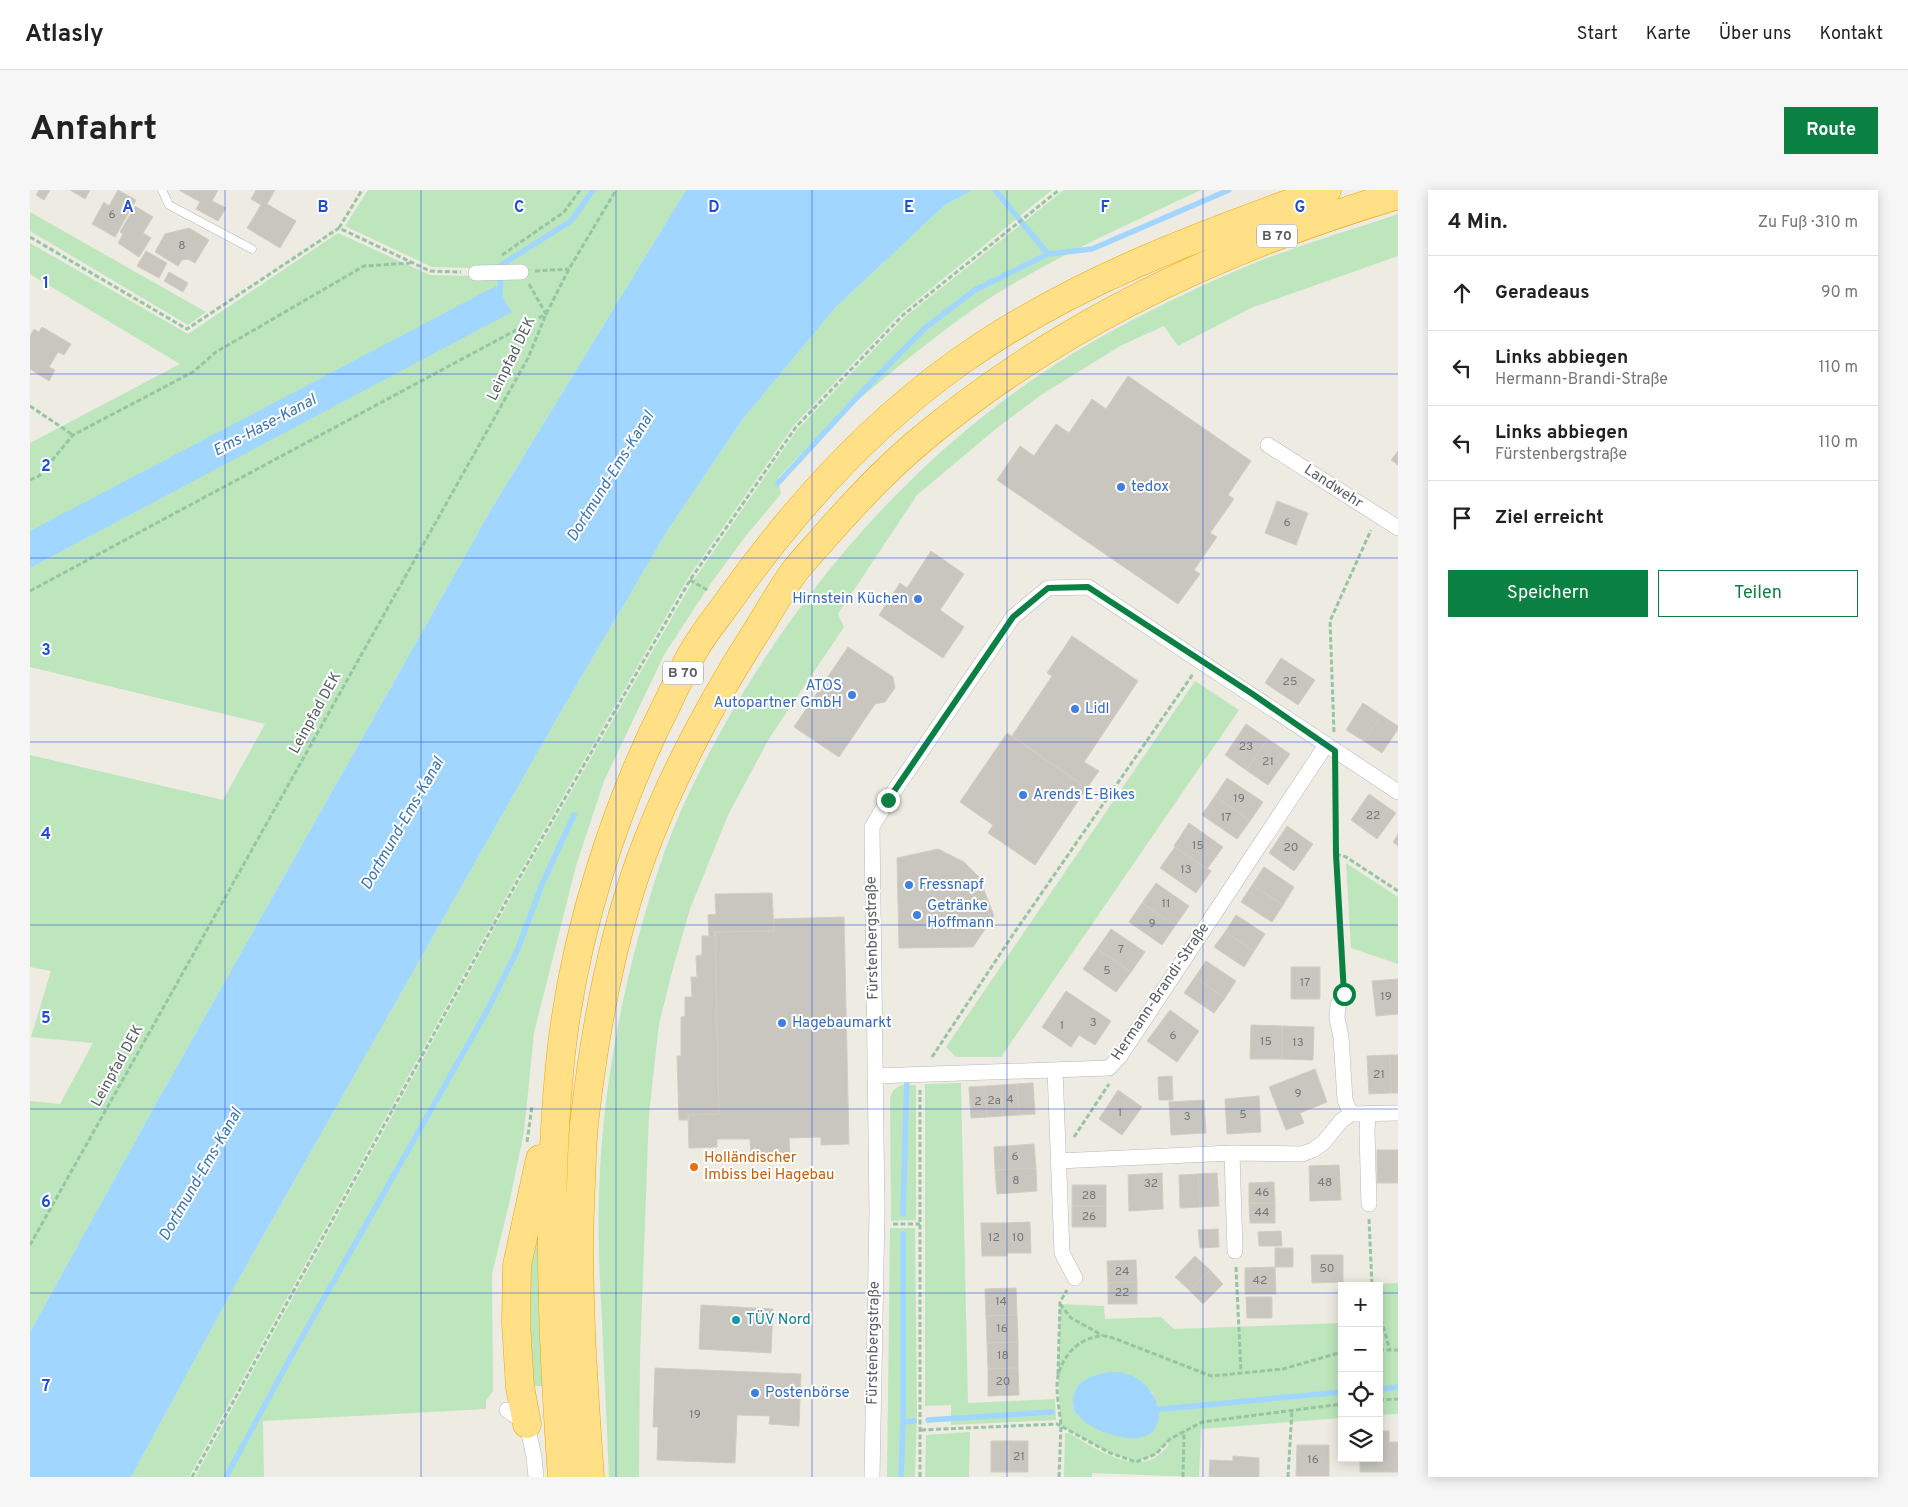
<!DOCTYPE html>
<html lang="de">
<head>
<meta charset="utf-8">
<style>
  body { margin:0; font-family:Overpass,sans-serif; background:#f6f6f6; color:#222 }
  .controls { position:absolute; right:15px; bottom:15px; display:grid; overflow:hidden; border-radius:0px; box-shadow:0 2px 12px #0003 }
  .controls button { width:45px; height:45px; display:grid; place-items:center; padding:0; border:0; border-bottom:1px solid #e0e0e0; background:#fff; color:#222; font:25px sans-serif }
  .stop { position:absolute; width:15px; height:15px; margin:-11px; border:4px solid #0b8043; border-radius:50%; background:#fff }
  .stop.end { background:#0b8043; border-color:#fff; box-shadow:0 1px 5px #0008 }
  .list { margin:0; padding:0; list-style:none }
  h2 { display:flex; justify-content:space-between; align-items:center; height:65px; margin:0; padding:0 20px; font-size:21px }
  h2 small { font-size:16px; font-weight:400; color:#767676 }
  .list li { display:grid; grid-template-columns:32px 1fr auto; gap:15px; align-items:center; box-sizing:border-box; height:75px; padding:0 20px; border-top:1px solid #e0e0e0 }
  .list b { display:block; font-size:19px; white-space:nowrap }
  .list p { margin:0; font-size:16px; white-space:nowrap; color:#767676 }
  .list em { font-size:16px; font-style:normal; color:#767676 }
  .actions { display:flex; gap:10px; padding:15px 20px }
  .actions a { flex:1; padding:11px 0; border:1px solid #0b8043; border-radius:0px; text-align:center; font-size:18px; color:#0b8043 }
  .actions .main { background:#0b8043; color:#fff }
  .icon { flex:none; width:28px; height:28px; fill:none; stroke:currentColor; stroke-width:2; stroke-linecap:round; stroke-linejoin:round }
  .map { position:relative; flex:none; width:1368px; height:1287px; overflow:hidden; border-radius:0px }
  header { display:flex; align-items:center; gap:30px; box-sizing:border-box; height:70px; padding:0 25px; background:#fff; border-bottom:1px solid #e0e0e0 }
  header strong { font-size:24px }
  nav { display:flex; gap:28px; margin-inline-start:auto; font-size:18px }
  .intro { display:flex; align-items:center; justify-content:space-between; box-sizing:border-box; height:120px; padding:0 30px }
  h1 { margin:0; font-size:35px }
  .button { padding:12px 22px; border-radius:0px; background:#0b8043; color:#fff; font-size:18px; font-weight:700 }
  main { display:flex; gap:30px; padding:0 30px }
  aside { flex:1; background:#fff; border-radius:0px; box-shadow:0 2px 12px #0003 }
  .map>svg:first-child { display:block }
  .green { fill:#bde6bd; fill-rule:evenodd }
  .water { fill:#a0d6ff }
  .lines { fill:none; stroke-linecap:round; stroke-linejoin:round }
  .stream { stroke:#a0d6ff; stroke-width:5.5 }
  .building { fill:#c8c6bf; stroke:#d2cdc0 }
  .lane-casing { stroke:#b4b8bd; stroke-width:9 }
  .street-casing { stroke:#b4b8bd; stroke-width:16 }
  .highway-casing { stroke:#efa400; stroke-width:29 }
  .path { stroke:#95c5a2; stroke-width:3; stroke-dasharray:5 2.5; stroke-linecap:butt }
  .lane { stroke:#fff; stroke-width:8 }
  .street { stroke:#fff; stroke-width:15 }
  .highway { stroke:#ffe087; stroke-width:28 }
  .route { stroke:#0b8043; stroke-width:6 }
  .grid { fill:none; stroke:#1d4ed8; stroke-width:1; stroke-opacity:0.55 }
  .shop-dot { fill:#3f7fe0; stroke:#fff; stroke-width:2 }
  .food-dot { fill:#e8710a; stroke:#fff; stroke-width:2 }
  .culture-dot { fill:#0f9aa8; stroke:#fff; stroke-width:2 }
  .labels { text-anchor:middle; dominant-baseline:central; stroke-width:4; stroke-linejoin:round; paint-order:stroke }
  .number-label { font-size:12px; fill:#76787a }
  .shield { fill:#fff; stroke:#8c8e92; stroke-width:1 }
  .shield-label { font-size:14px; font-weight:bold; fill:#5a5e63 }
  .street-label { font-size:15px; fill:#5a5e63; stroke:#fff }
  .shop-label { font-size:15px; fill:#366cbe; stroke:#fff; text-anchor:start }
  .food-label { font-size:15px; fill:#c56008; stroke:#fff; text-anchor:start }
  .culture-label { font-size:15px; fill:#0d838f; stroke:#fff; text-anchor:start }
  .water-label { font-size:16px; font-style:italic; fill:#3a76b4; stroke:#fff }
  .grid-label { font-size:16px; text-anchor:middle; font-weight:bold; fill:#1d4ed8; stroke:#fff; stroke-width:4; stroke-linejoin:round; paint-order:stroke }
</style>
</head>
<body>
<header>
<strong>Atlasly</strong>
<nav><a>Start</a><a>Karte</a><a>Über uns</a><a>Kontakt</a></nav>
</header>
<div class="intro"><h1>Anfahrt</h1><a class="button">Route</a></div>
<main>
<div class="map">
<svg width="1368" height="1287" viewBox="0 0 1368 1287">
  <rect width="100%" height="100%" fill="#eeebe2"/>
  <path class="green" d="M338 0H656L462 318 128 910 0 1142V911L30 914 63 853 1 847 21 781 0 777V565L193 610 235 534 0 477V378L482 121 0 341V253L150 174 0 84V53L158 144 308 43 400 85 450 86 439 78 402 77 315 36Z
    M943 0H1022L871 123 764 235 658 388 486 689 159 1287H101L207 1092 526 530 639 338 713 229 806 117 915 15Z
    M1034 0H1171C1107 30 1042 59 981 95 948 114 916 139 885 163 836 202 790 242 748 288L751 304 714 348 677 399 634 465 574 591 546 676 504 843 494 942 479 1014 462 1084 463 1201 456 1211V1219L233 1231 234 1287H165L490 691 663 391 767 240 875 127Z
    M0 22 176 122 158 135 0 41Z
    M1368 24V66L1221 118 1148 156 1134 136 1090 156 1011 205 967 238 887 305 808 424 814 437 740 547 698 625 660 719 643 778 629 834 619 924 610 1168 609 1287H579C577 1235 574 1183 572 1130 569 1081 567 1031 570 982 575 879 598 772 630 675 649 618 678 563 708 511 796 364 914 237 1064 151 1117 121 1171 95 1227 72 1273 54 1321 40 1368 24Z
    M1165 491 1209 520 971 867H926L916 857Z
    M1316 673 1368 707V774L1321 758Z
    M931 893 938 1213 1025 1209 1026 1230 921 1235V1215L895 1216V894Z
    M872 895H886V1030L861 1031 860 908C862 901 865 898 872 895Z
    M510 1036 513 1196H497L495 1070Z
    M860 1038H885L887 1223 885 1287H857Z
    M1368 1093V1224L1349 1225V1127L1357 1149 1349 1117V1096H1344L1343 1094Z
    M1030 1114 1074 1116 1075 1129 1131 1127 1144 1139 1312 1133V1228L1171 1239 1169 1287 1062 1283V1287H1034L1035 1243H1039C1063 1257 1105 1287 1131 1263 1135 1259 1139 1256 1140 1250L1126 1264 1106 1272 1080 1263 1031 1236 1028 1187ZM1096 1183 1112 1193 1124 1204 1055 1232 1044 1221 1043 1214Z
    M940 1242 939 1287H895L896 1245Z"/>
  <path class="water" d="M656 0H943L915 15 806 117 713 229 639 338 526 530 207 1092 101 1287H0V1142L128 910 462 318Z
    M466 96 482 122 0 378V341Z
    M1079 1182C1084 1182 1090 1182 1094 1183 1117 1188 1139 1218 1124 1240 1110 1258 1070 1243 1055 1232 1051 1229 1048 1225 1044 1221 1039 1194 1056 1186 1079 1182Z"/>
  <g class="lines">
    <path class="stream" d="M965 0 1018 64
      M470 110 471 75 541 31 563 0
      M748 293 831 203 895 138 945 100 1018 64 1062 59 1199 0
      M873 1024 877 886
      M1349 1199 1368 1197
      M1122 1220 1312 1202
      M898 1230 1022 1222
      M873 1232V1044
      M196 1287 263 1163 457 821 487 761 513 692 544 625
      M871 1287 873 1232 884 1231"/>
  </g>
  <path class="building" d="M9 0H20L14 10 6 5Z
    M40 0H60L55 9Z
    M88 0 106 10 85 47 62 34 74 12 79 16Z
    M149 0H188L182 11 196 18 188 31 166 19 170 12Z
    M226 0H245L237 14 266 31 250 58 217 38 231 15 221 9Z
    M105 16 123 27 113 43 121 48 109 67 88 53 93 44 90 42Z
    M159 38 179 50 165 73 158 69 152 70 148 76 125 62 135 44Z
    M116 61 137 73 129 88 107 76Z
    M139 82 158 93 153 102 134 91Z
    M12 137 41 154 34 165 28 162 19 177 25 180 19 191 0 179V146L4 139 9 142Z
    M1098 186 1221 271 1198 305 1204 309 1180 343 1187 347 1164 380 1170 384 1148 414 967 290 990 256 1004 266 1026 234 1039 243 1062 209 1076 219Z
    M1368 261V275L1361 270Z
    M1247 311 1278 323 1266 355 1235 343Z
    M901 361 934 384 910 420 934 437 913 468 849 425 870 393 877 398Z
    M1042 446 1108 491 1054 572 1069 581 1057 598 982 546 1022 486 1017 483Z
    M818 457 863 487 865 498 855 512 845 514 809 567 764 537Z
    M1251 468 1285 490 1268 515 1235 493Z
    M1333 513 1351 525 1334 551 1316 540Z
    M1351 525 1368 536V539L1352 563 1334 551Z
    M1216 534 1238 549 1216 580 1195 565Z
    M977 543 1057 598 1005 675 958 643 963 635 930 612Z
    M1238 549 1260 564 1238 595 1216 580Z
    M1197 588 1233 612 1220 631 1185 606Z
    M1339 604 1366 623 1347 649 1321 630Z
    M1185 606 1220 631 1207 649 1172 625Z
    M1159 633 1193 657 1177 679 1144 656Z
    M1257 636 1283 654 1264 681 1239 663Z
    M1368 644V656L1363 652Z
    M1145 657 1181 681 1166 703 1130 678Z
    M908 659 934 672 949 687 964 726 943 757 869 758 867 668Z
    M1234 677 1264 697 1253 715 1222 695Z
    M1126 693 1159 716 1145 736 1112 713Z
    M1222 695 1253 715 1242 732 1211 712Z
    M742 703 744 741 685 742 689 924 658 925V930H649L647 866H651V827L655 826V807H662L661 787H667L666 766 672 765V746H679L678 725 686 724 685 704Z
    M1112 713 1145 736 1132 755 1099 732Z
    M1206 725 1235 744 1224 761 1195 742Z
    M814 727 819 954 791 955V947L759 948 760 963 721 964 720 949H687V957L659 958 658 925 689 924 685 742 744 741V729Z
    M1081 739 1115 762 1101 782 1067 759Z
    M1195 742 1224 761 1214 777 1184 757Z
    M1067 759 1101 782 1086 802 1053 779Z
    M1176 771 1206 791 1195 808 1165 787Z
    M1261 777H1290V809H1261Z
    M1165 787 1195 808 1184 823 1154 803Z
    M1368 789V824L1346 826 1342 791Z
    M1036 801 1081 831 1065 855 1049 845 1041 857 1012 837Z
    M1140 820 1169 841 1147 872 1117 851Z
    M1221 835 1252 836V869H1220Z
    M1252 836 1284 837 1283 870 1252 869Z
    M1360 865 1361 903 1339 904 1337 866Z
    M1360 865H1368V903H1361Z
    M1285 879 1297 912 1270 923 1274 933 1256 940 1239 897Z
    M1142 886 1143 910H1129L1128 887Z
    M1003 893 1005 924 989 925 987 894Z
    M987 894 989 925 973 926 971 895Z
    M971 895 973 926 957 927 955 896Z
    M955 896 957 927 941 928 939 897Z
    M1088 900 1112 917 1092 945 1069 929Z
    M1229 906 1231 942 1197 944 1195 909Z
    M1174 910 1176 943 1141 945 1139 912Z
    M1004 954 1006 978 965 980 964 957Z
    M1347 960H1368V993H1347Z
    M1309 975 1311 1010 1280 1011 1279 976Z
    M1006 978 1007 1001 967 1004 965 980Z
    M1132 983 1133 1019 1099 1021 1098 985Z
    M1187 983 1189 1016 1170 1017 1168 984Z
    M1168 984 1170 1017 1150 1018 1149 985Z
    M1244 992 1245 1013H1219V993Z
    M1042 995H1076V1016H1042Z
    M1219 1013H1245V1033H1220Z
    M1042 1016H1076V1037H1042Z
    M1000 1032 1001 1063H977L976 1033Z
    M951 1033H976L977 1066H952Z
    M1188 1039 1189 1057 1170 1058 1168 1040Z
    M1251 1041 1252 1056H1229L1228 1042Z
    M1245 1058H1263V1077H1245Z
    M1281 1065H1313V1092L1282 1093Z
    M1165 1066 1180 1080 1159 1100 1145 1087Z
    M1106 1070 1107 1092 1078 1093 1077 1071Z
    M1245 1077 1246 1104H1215V1078Z
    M1180 1080 1193 1094 1173 1114 1159 1100Z
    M1107 1092V1114H1078V1093Z
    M986 1098 987 1125 956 1126 955 1099Z
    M1216 1107H1242V1128H1217Z
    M671 1115 743 1119 741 1163 669 1159Z
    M987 1125 988 1152 957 1153 956 1126Z
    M988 1152V1178L958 1179 957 1153Z
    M625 1178 771 1184 769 1236 739 1234 740 1226 707 1225 705 1273 627 1270 628 1237H623Z
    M988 1178 989 1205 958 1206V1179Z
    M1349 1241H1359V1252H1368V1282H1330V1268H1349Z
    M961 1251H979V1282H961Z
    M979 1251H998V1282H979Z
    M1267 1255H1299V1286H1266Z
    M1203 1266 1229 1268V1287H1179L1180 1270 1203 1271Z"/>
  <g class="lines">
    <defs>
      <path id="lane" d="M132 0 139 15 222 59"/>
      <path id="street" d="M446 83 491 82
        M1238 255 1368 338
        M1314 804 1308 815 1307 828 1311 847 1315 910 1321 924
        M1025 880 1032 1063 1045 1088
        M845 886 1079 878 1090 866 1296 555
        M1338 923 1337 942 1339 1014
        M1202 963 1205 1061
        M1028 971 1202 963 1272 964 1283 960 1293 953 1312 930 1321 924 1368 923
        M477 1220 497 1234 504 1267 506 1287
        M842 1287 847 1022 842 637 858 610 983 427 1018 398 1058 397 1368 602"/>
      <path id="highway" d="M497 1234 490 1197 486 1133 487 1075 510 969
        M532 1287C522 1146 516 1005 531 864 544 744 585 615 640 508 648 491 656 473 666 457 676 440 689 425 700 409 764 319 839 236 929 172 1040 93 1170 45 1297 0
        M560 1287C553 1189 546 1091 551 993 552 971 552 948 555 926 565 840 581 752 610 671 640 589 681 512 728 439 740 420 751 400 764 382 774 369 786 357 797 344 826 311 858 277 892 249 1031 133 1196 56 1368 5"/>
    </defs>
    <use href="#lane" class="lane-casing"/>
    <use href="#street" class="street-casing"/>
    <use href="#highway" class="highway-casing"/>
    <path class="path" d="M309 38 332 0
      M0 47 157 139 309 38 400 81 431 82
      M472 65 534 22 550 0
      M505 81 539 79
      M0 216 43 245
      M0 290 9 286 43 245 163 182 186 162 334 76 381 73
      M660 390 679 401
      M0 401 516 124 499 94
      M1304 542 1300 431 1341 340
      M1305 581 1306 664 1313 789
      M1306 664 1316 667 1368 701
      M902 867 982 746 1163 484
      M1044 947 1079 894
      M497 952 502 916
      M1339 1029 1342 1096
      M863 1034H890
      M0 1055 498 168 516 124 539 79 586 0
      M1206 1077 1211 1183
      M1030 1114 1041 1128 1072 1145
      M1349 1122 1360 1160
      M1349 1160H1368
      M1028 1184 1030 1112 1037 1100
      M1349 1210 1368 1209
      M891 1240 1027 1234 1031 1236C1030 1223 1025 1199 1028 1186 1033 1165 1049 1148 1071 1146 1076 1145 1082 1148 1086 1149L1181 1186 1253 1179 1312 1162
      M162 1287 488 690 660 390 766 237 873 125 1029 0
      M890 1287V900
      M1029 1287 1031 1236 1080 1263 1106 1272 1126 1264 1140 1249 1172 1232 1312 1214
      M1153 1287 1154 1241
      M1258 1287 1262 1220"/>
    <use href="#lane" class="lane"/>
    <use href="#street" class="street"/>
    <use href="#highway" class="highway"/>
  </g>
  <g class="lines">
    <path class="route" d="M858 610 983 427 1018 398 1058 397 1221 503 1305 561 1306 664 1314 804"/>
  </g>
  <path class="grid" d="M195 0V1287M391 0V1287M586 0V1287M782 0V1287M977 0V1287M1173 0V1287M0 184H1368M0 368H1368M0 552H1368M0 735H1368M0 919H1368M0 1103H1312M1349 1103H1368"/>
  <g class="shop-dot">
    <circle cx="1091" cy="297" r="5"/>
    <circle cx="888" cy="409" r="5"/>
    <circle cx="822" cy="505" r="5"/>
    <circle cx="1045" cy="519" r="5"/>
    <circle cx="993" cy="605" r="5"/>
    <circle cx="879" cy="695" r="5"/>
    <circle cx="887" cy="725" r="5"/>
    <circle cx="752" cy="833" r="5"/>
    <circle cx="725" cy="1203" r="5"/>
  </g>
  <circle class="food-dot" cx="664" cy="977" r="5"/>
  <circle class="culture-dot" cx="706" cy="1130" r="5"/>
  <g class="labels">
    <g class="number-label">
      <text x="82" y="25">6</text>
      <text x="152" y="56">8</text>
      <text x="1257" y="333">6</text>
      <text x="1260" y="492">25</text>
      <text x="1216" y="557">23</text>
      <text x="1238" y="572">21</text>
      <text x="1209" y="609">19</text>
      <text x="1343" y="626">22</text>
      <text x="1196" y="628">17</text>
      <text x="1168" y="656">15</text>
      <text x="1261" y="658">20</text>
      <text x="1156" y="680">13</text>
      <text x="1136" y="714">11</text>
      <text x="1122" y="734">9</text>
      <text x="1091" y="760">7</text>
      <text x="1077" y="781">5</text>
      <text x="1275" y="793">17</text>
      <text x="1356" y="807">19</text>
      <text x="1063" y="833">3</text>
      <text x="1032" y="836">1</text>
      <text x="1143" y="846">6</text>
      <text x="1236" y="852">15</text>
      <text x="1268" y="853">13</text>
      <text x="1349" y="885">21</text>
      <text x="1268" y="904">9</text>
      <text x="980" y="910">4</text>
      <text x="964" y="911">2a</text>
      <text x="948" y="912">2</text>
      <text x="1090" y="923">1</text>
      <text x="1213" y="925">5</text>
      <text x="1157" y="927">3</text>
      <text x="985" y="967">6</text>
      <text x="986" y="991">8</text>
      <text x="1295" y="993">48</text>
      <text x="1121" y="994">32</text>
      <text x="1232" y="1003">46</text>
      <text x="1059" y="1006">28</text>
      <text x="1232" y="1023">44</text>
      <text x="1059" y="1027">26</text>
      <text x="964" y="1048">12</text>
      <text x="988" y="1048">10</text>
      <text x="1297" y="1079">50</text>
      <text x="1092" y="1082">24</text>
      <text x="1230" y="1091">42</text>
      <text x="1092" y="1103">22</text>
      <text x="971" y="1112">14</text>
      <text x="972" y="1139">16</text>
      <text x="973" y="1166">18</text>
      <text x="973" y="1192">20</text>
      <text x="665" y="1225">19</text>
      <text x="989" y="1267">21</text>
      <text x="1283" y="1270">16</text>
    </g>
    <g class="shield">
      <rect x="1227" y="34.5" width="40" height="23" rx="4"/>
      <rect x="633" y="471.5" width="40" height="23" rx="4"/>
    </g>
    <g class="shield-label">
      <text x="1247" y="46">B 70</text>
      <text x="653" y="483">B 70</text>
    </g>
    <g class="street-label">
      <text transform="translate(482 169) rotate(-64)">Leinpfad DEK</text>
      <text transform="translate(1303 297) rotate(33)">Landwehr</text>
      <text transform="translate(286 523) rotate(-61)">Leinpfad DEK</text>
      <text transform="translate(843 748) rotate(-91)">Fürstenbergstraße</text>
      <text transform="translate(1131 802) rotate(-56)">Hermann-Brandi-Straße</text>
      <text transform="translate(88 876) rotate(-61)">Leinpfad DEK</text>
      <text transform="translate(844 1153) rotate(-89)">Fürstenbergstraße</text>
    </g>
    <g class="shop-label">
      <text x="1101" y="297">tedox</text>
      <text x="878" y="409" text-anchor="end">Hirnstein Küchen</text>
      <text x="812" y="496" text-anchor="end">ATOS<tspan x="812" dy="17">Autopartner GmbH</tspan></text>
      <text x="1055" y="519">Lidl</text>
      <text x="1003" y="605">Arends E-Bikes</text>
      <text x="889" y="695">Fressnapf</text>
      <text x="897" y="716">Getränke<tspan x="897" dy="17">Hoffmann</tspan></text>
      <text x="762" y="833">Hagebaumarkt</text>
      <text x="735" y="1203">Postenbörse</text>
    </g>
    <g class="food-label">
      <text x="674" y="968">Holländischer<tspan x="674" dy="17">Imbiss bei Hagebau</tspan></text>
    </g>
    <g class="culture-label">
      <text x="716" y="1130">TÜV Nord</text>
    </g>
    <g class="water-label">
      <text transform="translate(235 236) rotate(-28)">Ems-Hase-Kanal</text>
      <text transform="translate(581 287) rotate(-58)">Dortmund-Ems-Kanal</text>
      <text transform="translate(373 634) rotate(-60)">Dortmund-Ems-Kanal</text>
      <text transform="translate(171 985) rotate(-60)">Dortmund-Ems-Kanal</text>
    </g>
  </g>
  <g class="grid-label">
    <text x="98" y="22">A</text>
    <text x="293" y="22">B</text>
    <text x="489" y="22">C</text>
    <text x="684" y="22">D</text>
    <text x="879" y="22">E</text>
    <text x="1075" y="22">F</text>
    <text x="1270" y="22">G</text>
    <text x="16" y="98">1</text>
    <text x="16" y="281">2</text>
    <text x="16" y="465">3</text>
    <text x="16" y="649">4</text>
    <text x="16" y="833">5</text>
    <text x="16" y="1017">6</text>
    <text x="16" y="1201">7</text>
  </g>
</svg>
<div class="controls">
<button>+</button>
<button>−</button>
<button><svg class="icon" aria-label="locate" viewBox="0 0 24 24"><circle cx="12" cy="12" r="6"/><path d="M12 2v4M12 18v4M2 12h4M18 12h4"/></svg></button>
<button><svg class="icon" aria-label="layers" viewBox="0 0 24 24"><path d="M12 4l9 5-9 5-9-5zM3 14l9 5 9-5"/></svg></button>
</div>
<div class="stop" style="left:1314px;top:804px"></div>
<div class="stop end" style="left:858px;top:610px"></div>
</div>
<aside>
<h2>4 Min.<small>Zu Fuß · 310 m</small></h2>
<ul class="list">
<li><svg class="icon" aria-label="ahead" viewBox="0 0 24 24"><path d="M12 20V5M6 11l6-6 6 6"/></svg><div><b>Geradeaus</b></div><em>90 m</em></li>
<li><svg class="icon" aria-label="left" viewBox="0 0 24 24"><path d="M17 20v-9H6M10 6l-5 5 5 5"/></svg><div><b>Links abbiegen</b><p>Hermann-Brandi-Straße</p></div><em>110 m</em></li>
<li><svg class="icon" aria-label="left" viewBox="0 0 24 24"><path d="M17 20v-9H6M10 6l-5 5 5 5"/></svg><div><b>Links abbiegen</b><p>Fürstenbergstraße</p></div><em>110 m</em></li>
<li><svg class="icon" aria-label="arrive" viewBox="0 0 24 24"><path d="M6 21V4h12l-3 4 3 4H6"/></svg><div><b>Ziel erreicht</b></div></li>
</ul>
<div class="actions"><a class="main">Speichern</a><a>Teilen</a></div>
</aside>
</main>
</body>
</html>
